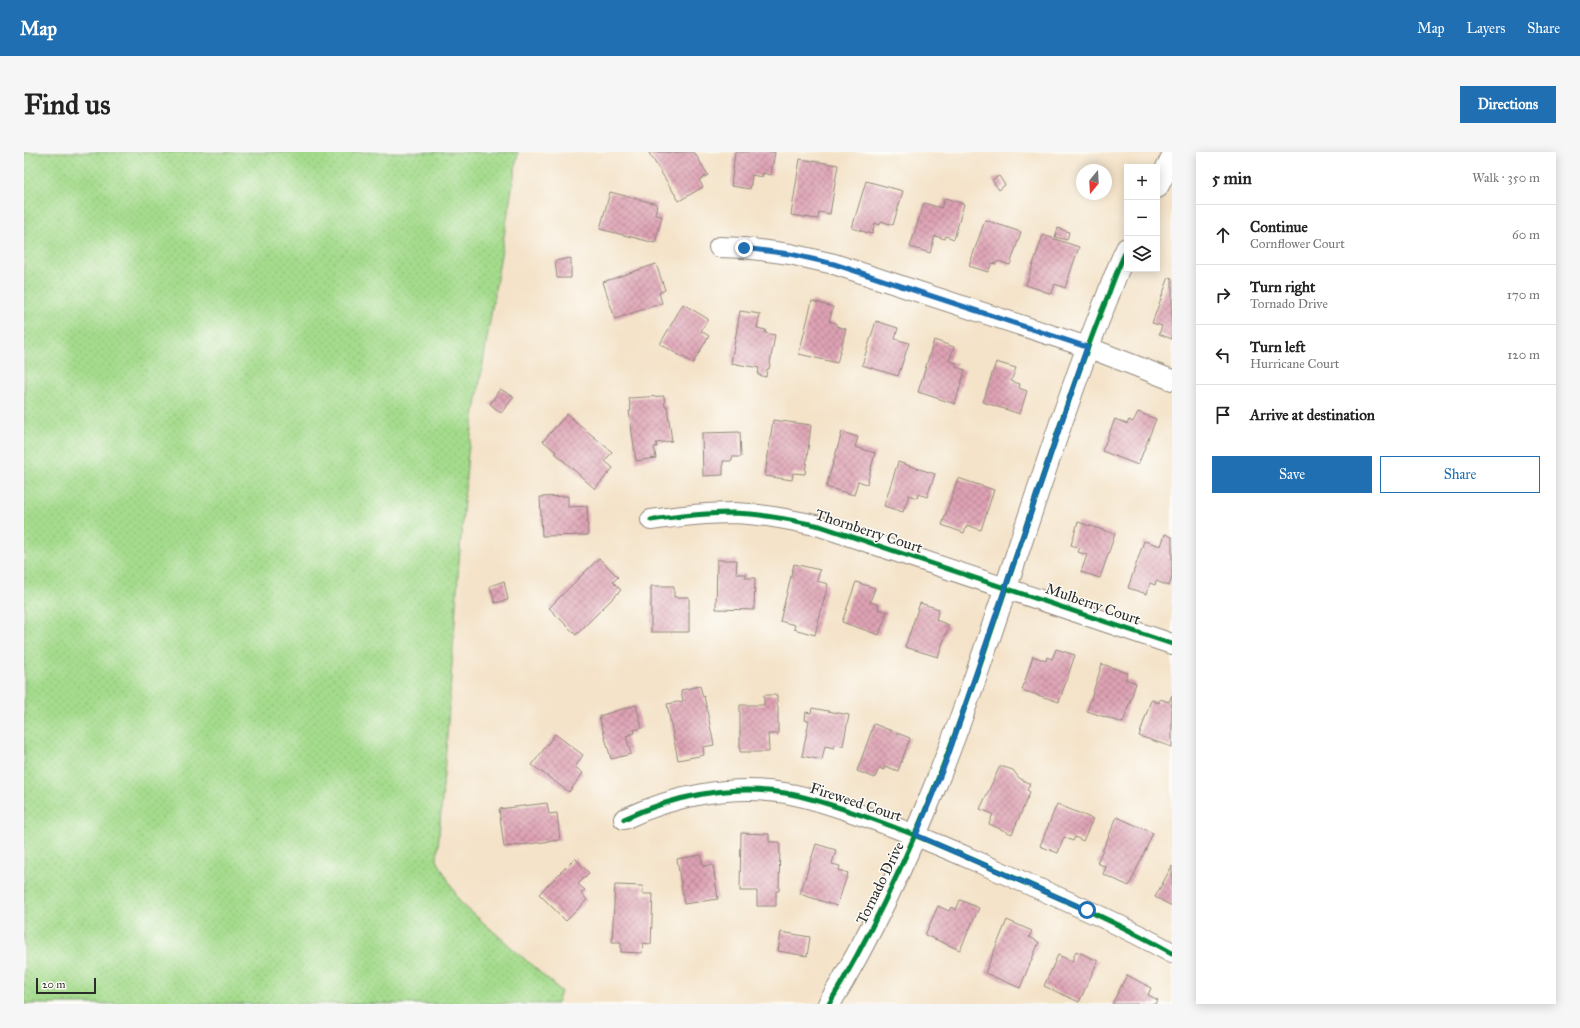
<!DOCTYPE html>
<html lang="en">
<head>
<meta charset="utf-8">
<style>
  body { margin:0; font-family:"IM FELL Great Primer",serif; background:#f6f6f6; color:#222 }
  .controls { position:absolute; right:12px; top:12px; display:grid; overflow:hidden; border-radius:0px; box-shadow:0 2px 10px #0003 }
  .controls button { width:36px; height:36px; display:grid; place-items:center; padding:0; border:0; border-bottom:1px solid #e0e0e0; background:#fff; color:#222; font:20px sans-serif }
  .compass { position:absolute; left:1052px; top:12px; width:36px; height:36px; border-radius:50%; background:#fff; box-shadow:0 2px 10px #0003; rotate:198deg }
  .scale { position:absolute; left:12px; bottom:10px; width:60px; box-sizing:border-box; padding-left:4px; border:2px solid #2b2b2b; border-top:0; font-size:11px; line-height:14px; white-space:nowrap; color:#2b2b2b; -webkit-text-stroke:3px #fdfcf7; paint-order:stroke }
  .stop { position:absolute; width:12px; height:12px; margin:-9px; border:3px solid #1f6fb2; border-radius:50%; background:#fff }
  .stop.end { background:#1f6fb2; border-color:#fff; box-shadow:0 1px 4px #0008 }
  .list { margin:0; padding:0; list-style:none }
  h2 { display:flex; justify-content:space-between; align-items:center; height:52px; margin:0; padding:0 16px; font-size:17px }
  h2 small { font-size:13px; font-weight:400; color:#767676 }
  .list li { display:grid; grid-template-columns:26px 1fr auto; gap:12px; align-items:center; box-sizing:border-box; height:60px; padding:0 16px; border-top:1px solid #e0e0e0 }
  .list b { display:block; font-size:15px; white-space:nowrap }
  .list p { margin:0; font-size:13px; white-space:nowrap; color:#767676 }
  .list em { font-size:13px; font-style:normal; color:#767676 }
  .actions { display:flex; gap:8px; padding:12px 16px }
  .actions a { flex:1; padding:9px 0; border:1px solid #1f6fb2; border-radius:0px; text-align:center; font-size:14px; color:#1f6fb2 }
  .actions .main { background:#1f6fb2; color:#fff }
  .icon { flex:none; width:22px; height:22px; fill:none; stroke:currentColor; stroke-width:2; stroke-linecap:round; stroke-linejoin:round }
  .map { position:relative; flex:none; width:1148px; height:852px; overflow:hidden; border-radius:0px }
  header { display:flex; align-items:center; gap:24px; box-sizing:border-box; height:56px; padding:0 20px; background:#1f6fb2; color:#fff }
  header strong { font-size:19px }
  nav { display:flex; gap:22px; margin-inline-start:auto; font-size:14px }
  .intro { display:flex; align-items:center; justify-content:space-between; box-sizing:border-box; height:96px; padding:0 24px }
  h1 { margin:0; font-size:28px }
  .button { padding:10px 18px; border-radius:0px; background:#1f6fb2; color:#fff; font-size:14px; font-weight:700 }
  main { display:flex; gap:24px; padding:0 24px }
  aside { flex:1; background:#fff; border-radius:0px; box-shadow:0 2px 10px #0003 }
  .map>svg:first-child { display:block }
  .grass { fill:url(#grass-dots); stroke:#68835c }
  .building { fill:url(#building-cross-hatch) }
  .lines { fill:none; stroke-linecap:round; stroke-linejoin:round }
  .minor-casing { stroke:#90877a; stroke-width:22 }
  .tertiary-casing { stroke:#90877a; stroke-width:24 }
  .minor { stroke:#fff; stroke-width:20 }
  .tertiary { stroke:#fff; stroke-width:22 }
  .cycleway-casing { stroke:#fdfcf7; stroke-width:8 }
  .cycleway { stroke:#00873e; stroke-width:5 }
  .route { stroke:#1f6fb2; stroke-width:5 }
  .labels { text-anchor:middle; dominant-baseline:central; stroke-width:3; stroke-linejoin:round; paint-order:stroke }
  .street-label { font-size:15px; fill:#2b2b2b; stroke:#fdfcf7 }
</style>
</head>
<body>
<header>
<strong>Map</strong>
<nav><a>Map</a><a>Layers</a><a>Share</a></nav>
</header>
<div class="intro"><h1>Find us</h1><a class="button">Directions</a></div>
<main>
<div class="map">
<svg width="1148" height="852" viewBox="0 0 1148 852">
  <defs>
    <pattern id="grass-dots" width="8" height="8" patternUnits="userSpaceOnUse"><rect width="8" height="8" fill="#a4db8c"/><path d="M2 2h.1M6 6h.1" fill="none" stroke="#8dbc79" stroke-width="1.8" stroke-linecap="round"/></pattern>
    <pattern id="building-cross-hatch" width="8" height="8" patternUnits="userSpaceOnUse"><rect width="8" height="8" fill="#dea2b4"/><path d="M0 0l8 8M0 8l8-8" fill="none" stroke="#b48493"/></pattern>
  </defs>
  <rect width="100%" height="100%" fill="#fdfcf7"/>
  <filter id="ink" filterUnits="userSpaceOnUse"><feTurbulence type="fractalNoise" baseFrequency=".025" numOctaves="2"/><feDisplacementMap in="SourceGraphic" scale="8" xChannelSelector="R" yChannelSelector="G"/><feConvolveMatrix kernelMatrix="1 2 1 2 8 2 1 2 1" color-interpolation-filters="sRGB"/></filter>
  <filter id="wash" filterUnits="userSpaceOnUse"><feTurbulence type="fractalNoise" baseFrequency=".012" numOctaves="4" result="noise"/><feDisplacementMap in="SourceGraphic" scale="16" xChannelSelector="R" yChannelSelector="G"/><feGaussianBlur stdDeviation="0.9" result="paint"/><feColorMatrix in="noise" values="0 0 0 0 0 0 0 0 0 0 0 0 0 0 0 0 0 1.4 0 .05"/><feComposite in="paint" operator="in"/></filter>
  <g filter="url(#wash)">
    <rect width="100%" height="100%" fill="#f4e3c9"/>
    <path class="grass" d="M0 0H494L444 301 435 410 423 585 413 708 436 750 537 839 533 852H0Z"/>
    <g id="blocks">
      <path class="building" d="M627 0H670L684 23 675 28 679 35 655 49 625 1Z
        M711 0H751L747 23 739 21 738 25 728 23 726 37 707 34Z
        M776 7 814 13 806 62 795 60 794 67 767 63Z
        M975 24 981 33 975 38 968 28Z
        M842 29 879 39 869 73 857 69 856 73 851 71 848 82 828 76Z
        M586 40 633 52 631 63 638 64 631 91 576 77Z
        M921 46 940 52 930 87 922 84 921 87 911 84 906 101 886 95 900 51 917 56Z
        M961 68 997 80 986 113 974 109 972 112 968 111 964 120 945 114Z
        M1034 76 1045 80 1043 88 1031 85Z
        M1019 83 1055 95 1041 136 1031 132 1028 142 1002 133Z
        M547 106V126H533L531 109Z
        M632 112 641 138 635 141 638 151 591 167 579 130Z
        M1145 125 1148 126V187L1135 182 1138 174 1128 171Z
        M788 149 809 155 805 169 812 171V174L822 177 813 211 775 202Z
        M659 152 684 167 677 179 685 184 669 211 636 192Z
        M716 159 736 162 733 176 742 178 741 181 751 183 745 217H743L742 225 734 223 735 216 707 211Z
        M852 169 874 176 871 187 885 191 874 224 838 213Z
        M910 188 930 195 925 209 933 211 932 215 941 218 931 252 894 240Z
        M972 210 992 216 987 229 996 232 995 236 1003 239 996 262 959 250Z
        M476 237 490 245 477 261 466 252Z
        M640 244 641 254H643L648 289 632 291 633 295H630L632 306 612 309 605 259H607L605 246Z
        M1114 260 1132 267 1114 313 1078 299 1091 267 1103 272 1105 268 1109 270Z
        M543 262 588 300 581 309 589 316 571 337 531 301 532 300 519 289Z
        M749 268 787 273 781 322 769 321 768 328 741 324Z
        M716 280 717 305H708V309H699V323L679 324 678 281Z
        M818 280 834 285 831 295 851 301 843 332 834 329 830 343 802 335Z
        M874 310 911 322 903 345 894 342 893 346 885 343 879 360 860 354Z
        M934 326 970 338 957 378 943 373 940 381 918 373Z
        M544 344V355L563 354 564 383 518 384 516 345Z
        M1054 370 1091 382 1076 426 1057 420 1063 403 1054 400 1056 396 1047 393Z
        M1141 382 1148 385V425L1145 434 1132 429 1131 433 1126 431 1123 442 1104 436 1120 389 1137 394Z
        M575 406 594 425 589 430 597 438 552 483 525 456Z
        M693 408H713L712 422H722V426H731L730 458 692 457Z
        M770 412 796 418 793 429 804 432 791 483 770 477 771 473 756 469Z
        M480 429 484 448 471 451 466 434Z
        M832 430 851 436 846 450 855 453 854 457 863 460 855 483 818 470Z
        M627 434H650V445H665V480H627Z
        M896 451 915 457 912 468 925 473 914 505 881 495Z
        M1032 497 1051 503 1035 550 998 538 1009 504 1022 509 1023 505 1028 507Z
        M1078 512 1104 521 1101 527 1112 531 1099 571 1063 559Z
        M676 534 679 545 680 544 690 593 679 595 680 603 654 608 643 552 659 549 657 538Z
        M740 543H753V553L754 554V582H744L745 600H716V553H740Z
        M1148 543V595L1115 584 1127 548 1135 551 1136 547 1145 550Z
        M612 553 618 576 610 578 611 581 602 584 607 602 587 607 575 564Z
        M788 556 825 563 819 594 810 593V596L801 594 798 608 778 604 785 569 781 568 782 560 787 561Z
        M850 572 886 586 874 619 861 614 860 618 855 616 851 626 833 619Z
        M531 582 559 603 551 615 559 621 545 640 508 613Z
        M976 614 989 618 995 626 1006 632 1003 638 1006 640 988 682 965 672 969 662 956 657Z
        M523 651 525 662 533 661 536 688 480 695 475 657Z
        M1033 652 1069 667 1059 689 1051 685 1049 689 1040 685 1034 701 1016 694Z
        M1093 665 1129 681 1105 734 1079 722 1082 715 1073 711Z
        M717 681 745 682V690H756L755 739H752V754H733V739H716Z
        M792 692 812 698 808 712 816 714 815 718 824 721 813 754 776 742Z
        M677 703 679 714 689 713 694 747 660 752 653 707Z
        M551 706 565 721 554 732 561 738 557 741 563 748 542 769 515 742Z
        M1148 714V754L1131 745Z
        M591 733 619 734 618 742H629L627 792 619 791 618 801 597 800V790H588Z
        M936 748 955 756 936 798 901 783 914 754 925 759 927 755 932 758Z
        M983 768 1008 779 1005 785 1015 790 996 836 961 821Z
        M757 780 786 785 783 804 754 799Z
        M1052 799 1074 809 1055 850 1020 834 1034 803 1048 809Z
        M1103 823 1127 836 1124 843 1134 848 1131 852H1088Z"/>
    </g>
  </g>
  <g filter="url(#ink)">
    <use href="#blocks" fill-opacity="0" stroke="#90877a" stroke-width="1"/>
    <g class="lines">
      <defs>
        <path id="minor" d="M695 95 720 96 766 102 810 112 1063 195 1148 228
          M627 368C655 364 682 361 710 361 739 362 767 368 796 374L1148 492
          M600 667C649 644 707 632 761 641 785 645 808 653 831 661 873 675 913 692 954 710 1019 739 1086 766 1148 801"/>
        <path id="tertiary" d="M1133 35 1148 6
          M805 852C906 686 960 498 1022 315 1041 258 1060 202 1083 146 1089 130 1095 113 1103 97"/>
      </defs>
      <use href="#minor" class="minor-casing"/>
      <use href="#tertiary" class="tertiary-casing"/>
      <use href="#minor" class="minor"/>
      <use href="#tertiary" class="tertiary"/>
      <defs>
        <path id="cycleway" d="M627 368C655 364 682 361 710 361 739 362 767 368 796 374L1148 492
          M600 667C649 644 707 632 761 641 785 645 808 653 831 661 873 675 913 692 954 710 1019 739 1086 766 1148 801
          M805 852C906 686 960 498 1022 315 1041 258 1060 202 1083 146 1089 130 1095 113 1103 97"/>
      </defs>
      <use href="#cycleway" class="cycleway-casing"/>
      <use href="#cycleway" class="cycleway"/>
    </g>
  </g>
  <g class="lines" filter="url(#ink)">
    <path class="route" d="M720 96 766 102 810 112 1063 195 923 607 892 683 1063 758"/>
  </g>
  <g class="labels">
    <g class="street-label">
      <text transform="translate(845 379) rotate(18)">Thornberry Court</text>
      <text transform="translate(1069 452) rotate(19)">Mulberry Court</text>
      <text transform="translate(832 650) rotate(18)">Fireweed Court</text>
      <text transform="translate(856 731) rotate(-64)">Tornado Drive</text>
    </g>
  </g>
</svg>
<div class="controls">
<button>+</button>
<button>−</button>
<button><svg class="icon" aria-label="layers" viewBox="0 0 24 24"><path d="M12 4l9 5-9 5-9-5zM3 14l9 5 9-5"/></svg></button>
</div>
<svg class="compass" viewBox="-18 -18 36 36"><path d="M0-13l5 13h-10z" fill="#e53935"/><path d="M0 13l5-13h-10z" fill="#767676"/></svg>
<div class="scale">20 m</div>
<div class="stop" style="left:1063px;top:758px"></div>
<div class="stop end" style="left:720px;top:96px"></div>
</div>
<aside>
<h2>5 min<small>Walk · 350 m</small></h2>
<ul class="list">
<li><svg class="icon" aria-label="ahead" viewBox="0 0 24 24"><path d="M12 20V5M6 11l6-6 6 6"/></svg><div><b>Continue</b><p>Cornflower Court</p></div><em>60 m</em></li>
<li><svg class="icon" aria-label="right" viewBox="0 0 24 24"><path d="M7 20v-9h11M14 6l5 5-5 5"/></svg><div><b>Turn right</b><p>Tornado Drive</p></div><em>170 m</em></li>
<li><svg class="icon" aria-label="left" viewBox="0 0 24 24"><path d="M17 20v-9H6M10 6l-5 5 5 5"/></svg><div><b>Turn left</b><p>Hurricane Court</p></div><em>120 m</em></li>
<li><svg class="icon" aria-label="arrive" viewBox="0 0 24 24"><path d="M6 21V4h12l-3 4 3 4H6"/></svg><div><b>Arrive at destination</b></div></li>
</ul>
<div class="actions"><a class="main">Save</a><a>Share</a></div>
</aside>
</main>
</body>
</html>
